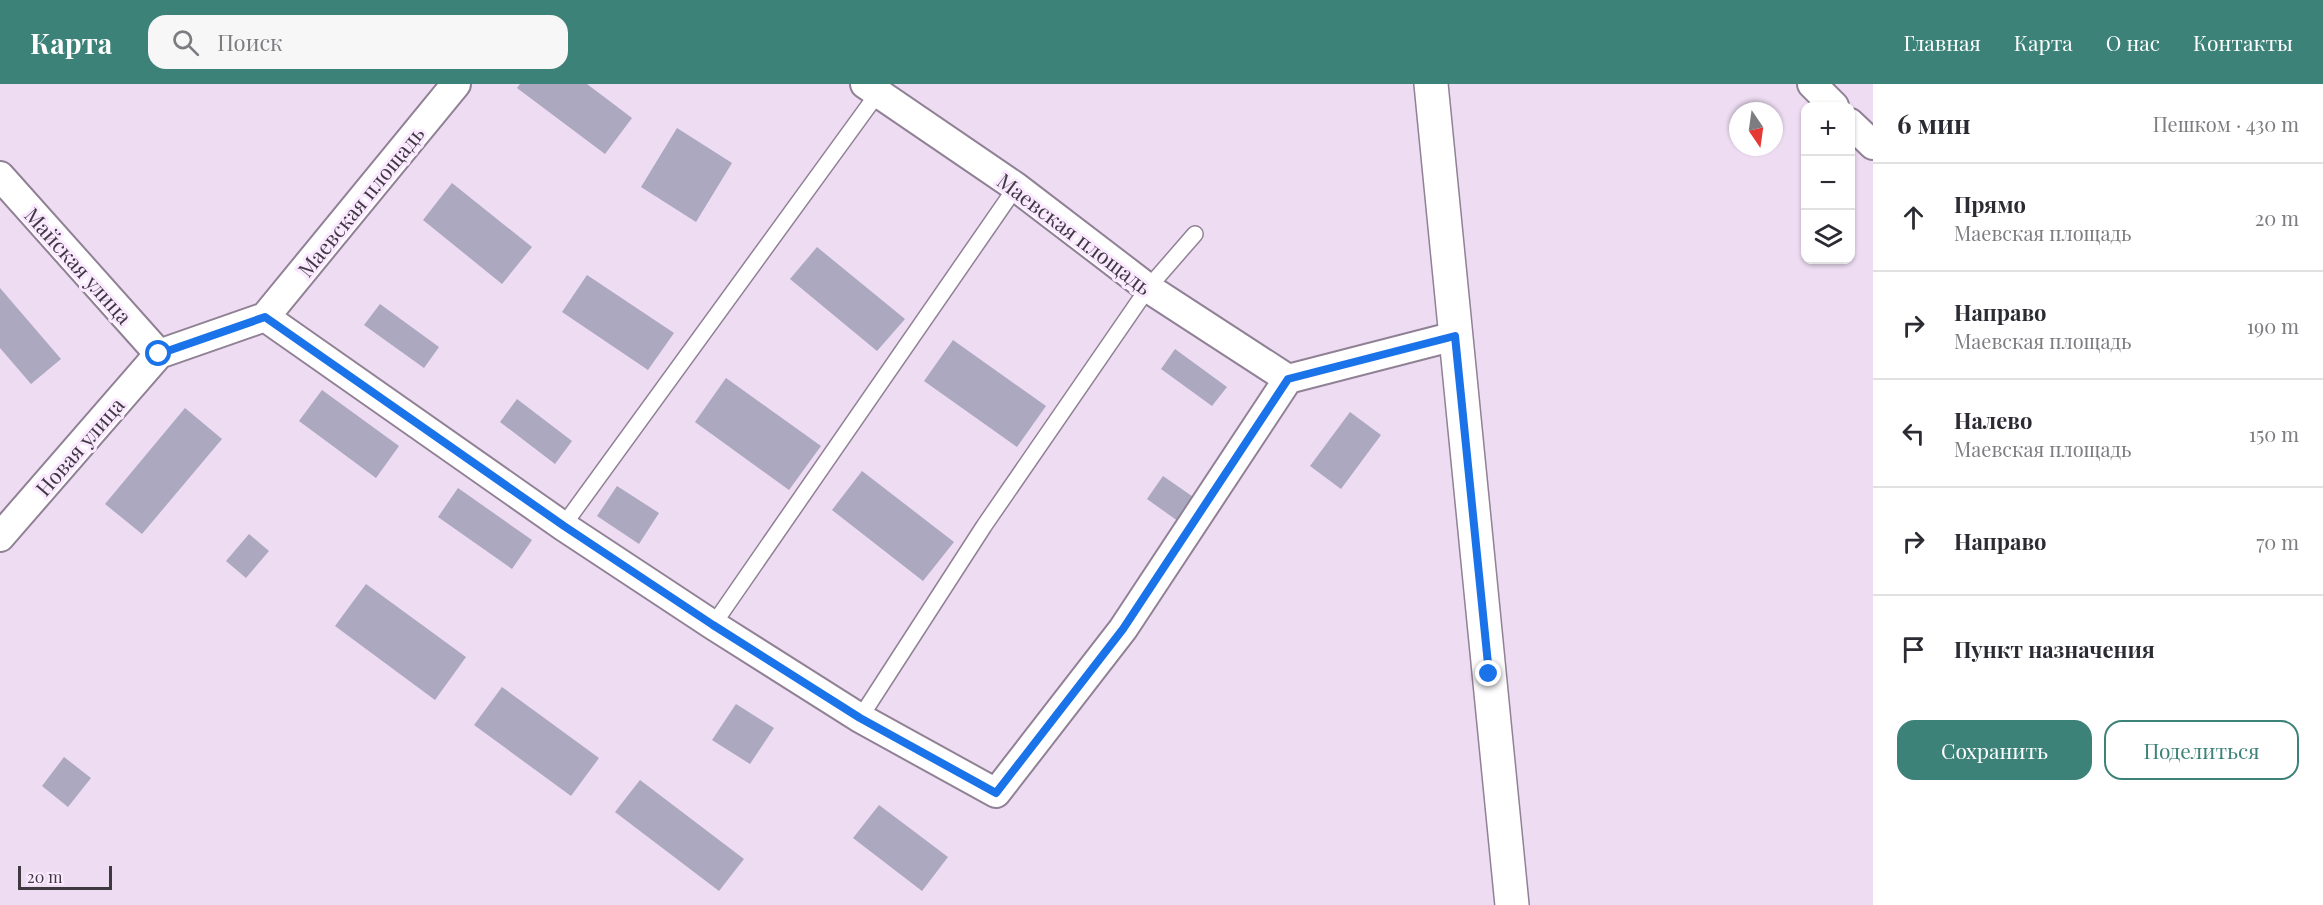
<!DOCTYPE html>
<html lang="ru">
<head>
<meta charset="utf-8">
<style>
  body { margin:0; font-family:"Playfair Display",serif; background:#f7f7f7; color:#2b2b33 }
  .controls { position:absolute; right:18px; top:18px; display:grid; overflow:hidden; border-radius:12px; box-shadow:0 2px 4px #0004 }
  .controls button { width:54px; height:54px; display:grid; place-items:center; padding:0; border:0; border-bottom:2px solid #e1e1e2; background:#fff; color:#2b2b33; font:30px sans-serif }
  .compass { position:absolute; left:1729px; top:18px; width:54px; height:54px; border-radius:50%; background:#fff; box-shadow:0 2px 4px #0004; rotate:167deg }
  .scale { position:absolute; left:18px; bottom:15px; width:94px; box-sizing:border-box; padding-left:6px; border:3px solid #3f3841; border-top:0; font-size:16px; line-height:21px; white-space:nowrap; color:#3f3841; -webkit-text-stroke:4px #fae9ff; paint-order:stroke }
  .stop { position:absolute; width:18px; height:18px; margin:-14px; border:4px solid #1a73e8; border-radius:50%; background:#fff }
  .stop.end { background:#1a73e8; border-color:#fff; box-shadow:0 2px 6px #0008 }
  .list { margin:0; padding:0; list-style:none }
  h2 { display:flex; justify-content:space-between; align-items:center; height:78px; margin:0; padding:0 24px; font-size:26px }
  h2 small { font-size:20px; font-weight:400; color:#7c7c81 }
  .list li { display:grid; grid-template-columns:39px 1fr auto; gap:18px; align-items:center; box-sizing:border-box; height:108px; padding:0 24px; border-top:2px solid #e1e1e2 }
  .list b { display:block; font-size:22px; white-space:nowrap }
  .list p { margin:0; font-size:20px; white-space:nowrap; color:#7c7c81 }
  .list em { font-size:20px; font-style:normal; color:#7c7c81 }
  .actions { display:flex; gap:12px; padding:18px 24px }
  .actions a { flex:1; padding:14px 0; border:2px solid #3c8278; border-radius:18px; text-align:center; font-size:21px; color:#3c8278 }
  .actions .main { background:#3c8278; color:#fff }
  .icon { flex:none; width:33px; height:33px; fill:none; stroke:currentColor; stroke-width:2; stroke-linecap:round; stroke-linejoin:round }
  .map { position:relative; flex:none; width:1873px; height:821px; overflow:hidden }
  header { display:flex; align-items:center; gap:36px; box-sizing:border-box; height:84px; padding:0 30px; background:#3c8278; color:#fff }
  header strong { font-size:28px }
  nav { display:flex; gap:33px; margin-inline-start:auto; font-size:21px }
  .search { width:420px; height:54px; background:#f7f7f7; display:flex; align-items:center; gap:15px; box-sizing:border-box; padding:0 21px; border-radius:18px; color:#7c7c81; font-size:22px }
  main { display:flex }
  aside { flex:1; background:#fff }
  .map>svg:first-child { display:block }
  .building { fill:#aba8c0 }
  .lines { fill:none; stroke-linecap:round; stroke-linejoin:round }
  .lane-casing { stroke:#908195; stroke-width:18 }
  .street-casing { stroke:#908195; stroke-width:32 }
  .primary-casing { stroke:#908195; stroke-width:36 }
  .lane { stroke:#fff; stroke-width:15 }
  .street { stroke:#fff; stroke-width:28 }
  .primary { stroke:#fff; stroke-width:33 }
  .route { stroke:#1a73e8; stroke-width:8 }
  .labels { text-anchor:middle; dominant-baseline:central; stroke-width:6; stroke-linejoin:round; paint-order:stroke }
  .street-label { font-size:21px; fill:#3f3841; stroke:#fae9ff }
</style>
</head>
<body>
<header>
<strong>Карта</strong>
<div class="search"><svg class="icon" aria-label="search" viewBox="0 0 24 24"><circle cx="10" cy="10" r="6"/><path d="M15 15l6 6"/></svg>Поиск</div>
<nav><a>Главная</a><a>Карта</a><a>О нас</a><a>Контакты</a></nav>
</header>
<main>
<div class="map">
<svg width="1873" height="821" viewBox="0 0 1873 821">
  <rect width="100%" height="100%" fill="#eddcf2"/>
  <path class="building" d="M520 0H587L632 34 605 70 517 4Z
    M677 44 732 79 696 138 641 103Z
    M452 99 532 163 502 200 423 136Z
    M817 163 905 235 877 267 790 195Z
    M587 191 674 249 648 286 562 228Z
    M0 204 61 275 31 300 0 264Z
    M380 220 439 263 424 284 364 241Z
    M953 256 1046 322 1017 363 924 297Z
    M1175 265 1227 303 1212 322 1161 285Z
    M726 294 821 362 789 406 695 338Z
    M322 306 399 362 376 394 299 337Z
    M517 315 572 357 555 380 500 338Z
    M185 324 222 355 142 450 105 420Z
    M1350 328 1381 351 1341 405 1310 382Z
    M862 387 954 458 923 497 832 426Z
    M1163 392 1199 417 1182 440 1147 415Z
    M617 402 659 429 639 460 597 432Z
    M458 404 532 456 512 485 438 433Z
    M249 450 269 467 246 494 226 477Z
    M366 500 466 573 435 616 335 542Z
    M502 603 599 674 571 712 474 641Z
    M736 620 774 644 750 680 712 656Z
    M64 673 91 694 68 723 42 702Z
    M640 696 744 775 719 807 615 728Z
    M879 721 948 773 922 807 853 754Z"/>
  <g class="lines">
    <defs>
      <path id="lane" d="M563 442 878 9
        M713 541 1016 103
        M860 634 984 442 1148 204 1195 150"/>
      <path id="street" d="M865 0 1016 103 1148 204 1288 295 1455 252
        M1812 0 1834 22
        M1850 39 1873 61
        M0 92 159 270
        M265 233 563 442 713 541 860 634 996 709 1123 545 1288 295
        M0 453 159 270 265 233 456 0"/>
      <path id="primary" d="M1431 0 1512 821"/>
    </defs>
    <use href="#lane" class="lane-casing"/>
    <use href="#street" class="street-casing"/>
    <use href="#primary" class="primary-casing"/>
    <use href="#lane" class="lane"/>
    <use href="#street" class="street"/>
    <use href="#primary" class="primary"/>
  </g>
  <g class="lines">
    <path class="route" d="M159 270 265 233 564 442 713 541 860 634 996 709 1123 545 1288 295 1455 252 1489 590"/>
  </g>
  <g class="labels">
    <g class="street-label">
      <text transform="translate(360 117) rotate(-51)">Маевская площадь</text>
      <text transform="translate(1075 149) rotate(37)">Маевская площадь</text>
      <text transform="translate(79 181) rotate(48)">Майская улица</text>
      <text transform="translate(79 362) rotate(-49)">Новая улица</text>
    </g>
  </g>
</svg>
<div class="controls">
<button>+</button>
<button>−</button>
<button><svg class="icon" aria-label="layers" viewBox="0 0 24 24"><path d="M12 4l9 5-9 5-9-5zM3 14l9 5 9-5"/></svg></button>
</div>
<svg class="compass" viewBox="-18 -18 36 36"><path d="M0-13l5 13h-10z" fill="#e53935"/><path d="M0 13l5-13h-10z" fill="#7c7c81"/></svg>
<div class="scale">20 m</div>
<div class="stop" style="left:159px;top:270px"></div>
<div class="stop end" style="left:1489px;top:590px"></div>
</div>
<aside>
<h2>6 мин<small>Пешком · 430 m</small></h2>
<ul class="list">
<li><svg class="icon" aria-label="ahead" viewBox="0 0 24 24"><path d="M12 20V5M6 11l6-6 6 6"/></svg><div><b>Прямо</b><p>Маевская площадь</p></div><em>20 m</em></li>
<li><svg class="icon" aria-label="right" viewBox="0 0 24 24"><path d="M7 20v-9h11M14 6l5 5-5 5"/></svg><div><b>Направо</b><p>Маевская площадь</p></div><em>190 m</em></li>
<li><svg class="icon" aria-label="left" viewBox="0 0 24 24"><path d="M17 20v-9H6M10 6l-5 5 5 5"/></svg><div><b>Налево</b><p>Маевская площадь</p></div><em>150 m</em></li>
<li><svg class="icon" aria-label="right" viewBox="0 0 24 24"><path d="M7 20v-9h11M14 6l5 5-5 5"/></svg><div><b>Направо</b></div><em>70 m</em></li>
<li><svg class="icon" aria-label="arrive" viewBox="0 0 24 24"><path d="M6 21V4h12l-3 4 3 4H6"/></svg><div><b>Пункт назначения</b></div></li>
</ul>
<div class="actions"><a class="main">Сохранить</a><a>Поделиться</a></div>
</aside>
</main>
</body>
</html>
